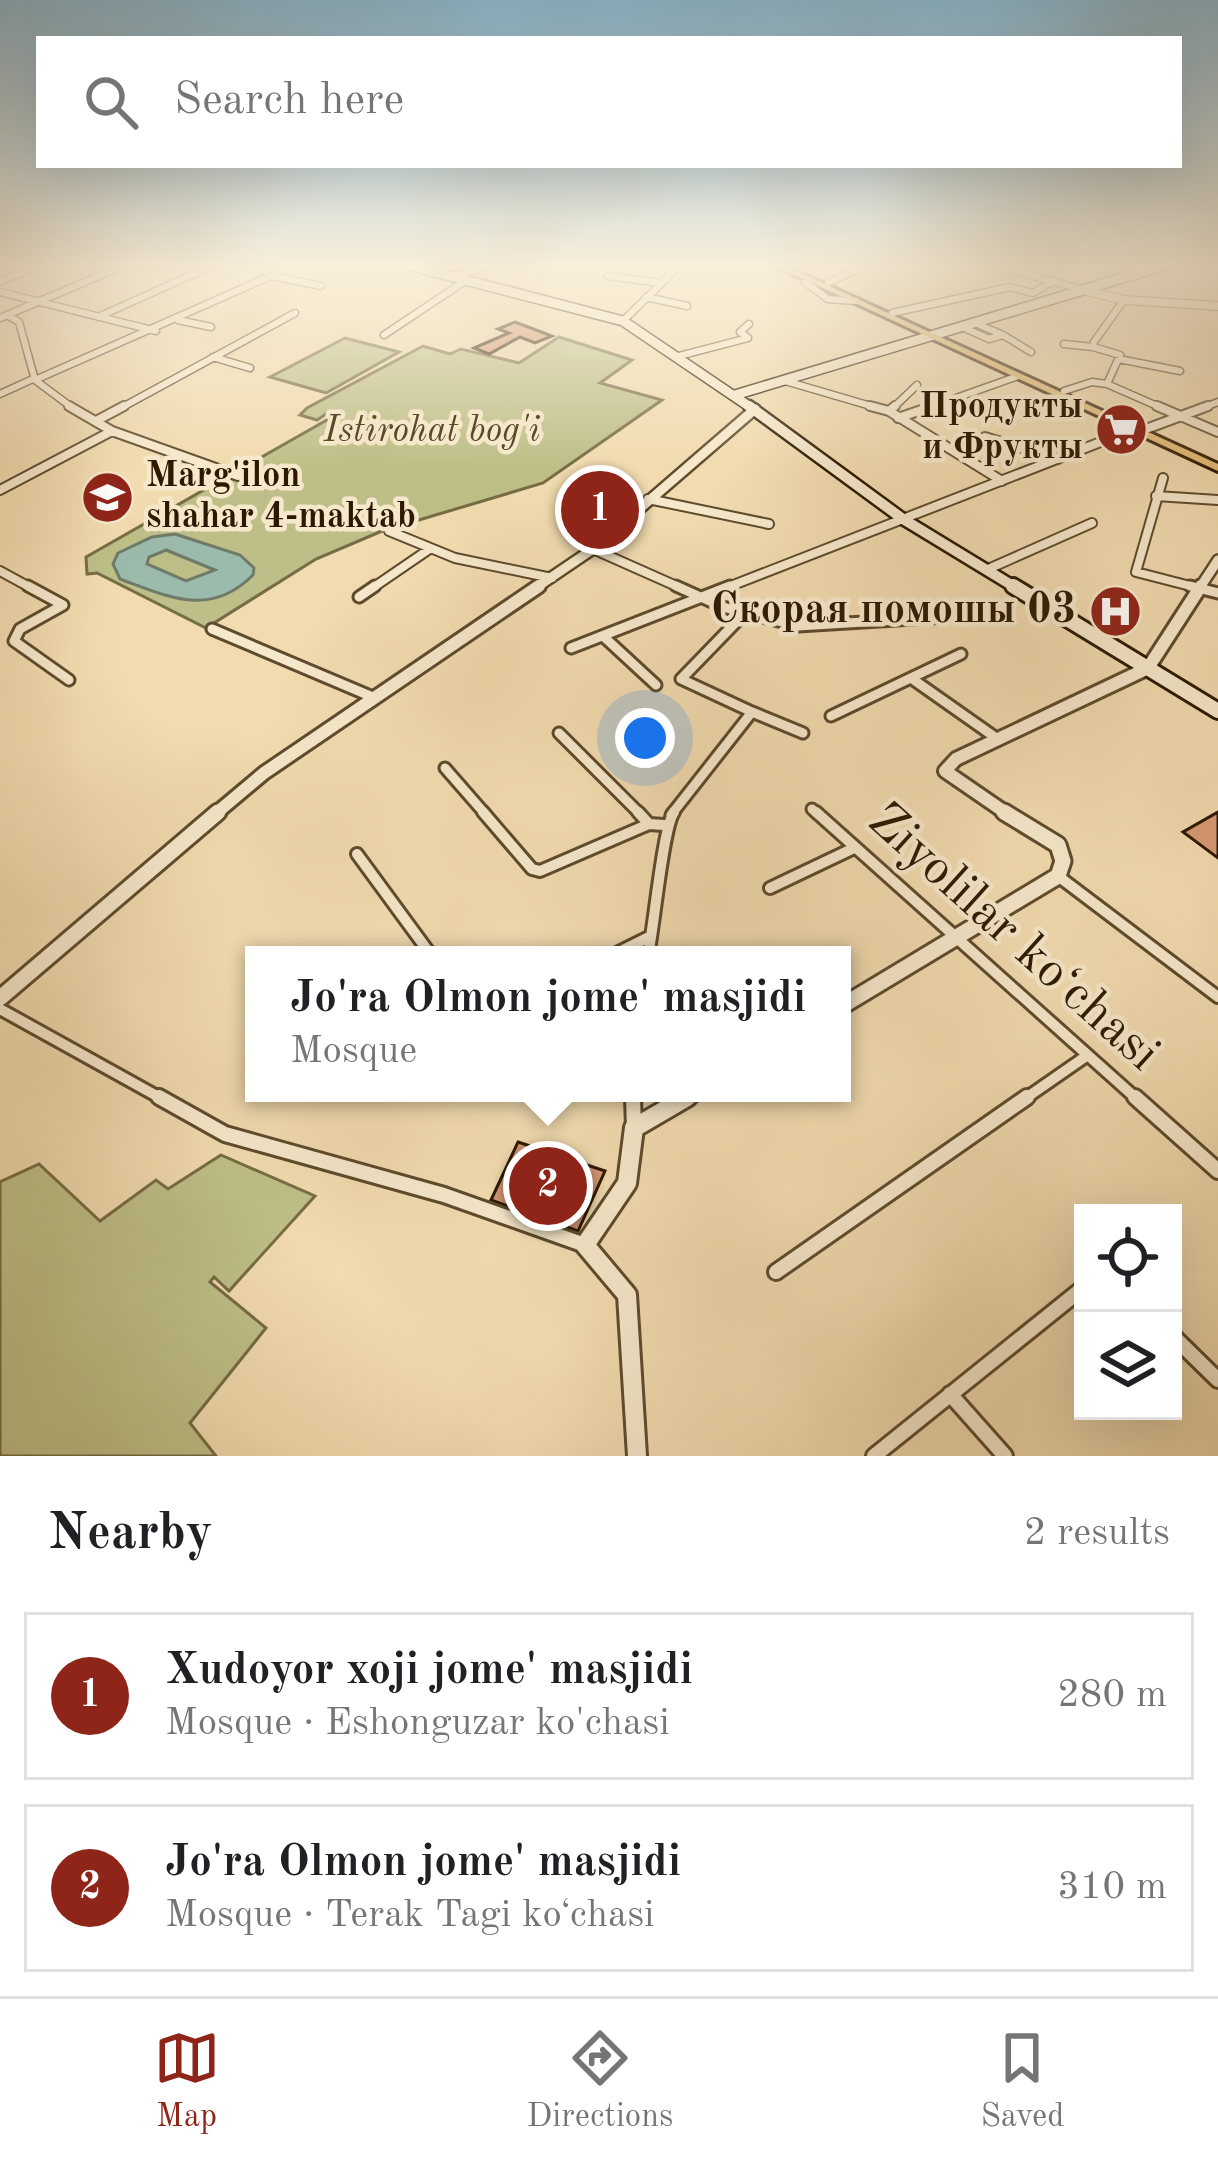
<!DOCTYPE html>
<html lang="en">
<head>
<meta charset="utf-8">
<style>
  body { margin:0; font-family:"Old Standard TT",serif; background:#f6f6f6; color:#202124 }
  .controls { position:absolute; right:36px; bottom:36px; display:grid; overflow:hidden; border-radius:0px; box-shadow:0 12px 48px #0002 }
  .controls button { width:108px; height:108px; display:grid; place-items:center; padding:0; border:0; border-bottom:3px solid #e0e0e0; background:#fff; color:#202124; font:60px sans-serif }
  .you { position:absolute; left:645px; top:738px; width:42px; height:42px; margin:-30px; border:9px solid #fff; border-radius:50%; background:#1a73e8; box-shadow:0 0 0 18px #1a73e833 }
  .badge { display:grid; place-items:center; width:78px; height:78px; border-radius:50%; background:#8f2418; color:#fff; font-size:39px; font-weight:700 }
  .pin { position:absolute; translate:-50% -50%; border:6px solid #fff; box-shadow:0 3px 12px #0006 }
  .popup { position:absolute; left:245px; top:946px; width:606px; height:156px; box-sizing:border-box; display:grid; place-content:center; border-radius:0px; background:#fff; filter:drop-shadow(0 3px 9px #0005); font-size:39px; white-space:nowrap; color:#757577 }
  .popup b { font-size:45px; color:#202124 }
  .popup::after { content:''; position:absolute; left:50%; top:100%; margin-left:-24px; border:24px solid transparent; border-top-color:#fff }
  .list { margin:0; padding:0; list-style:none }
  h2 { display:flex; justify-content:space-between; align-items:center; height:156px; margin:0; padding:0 48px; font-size:51px }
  h2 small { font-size:39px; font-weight:400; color:#757577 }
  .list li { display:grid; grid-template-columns:78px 1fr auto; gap:36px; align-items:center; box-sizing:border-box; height:168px; margin:0 24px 24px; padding:0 24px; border:3px solid #e0e0e0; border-radius:0px }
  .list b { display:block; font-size:45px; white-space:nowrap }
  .list p { margin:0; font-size:39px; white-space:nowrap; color:#757577 }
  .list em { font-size:39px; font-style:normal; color:#757577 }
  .icon { flex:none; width:66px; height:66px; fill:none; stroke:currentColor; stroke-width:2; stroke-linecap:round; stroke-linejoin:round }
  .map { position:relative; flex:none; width:1218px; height:1456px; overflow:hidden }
  .search { position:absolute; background:#fff; box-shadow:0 12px 48px #0002; left:36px; right:36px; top:36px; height:132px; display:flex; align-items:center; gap:30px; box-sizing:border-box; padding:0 42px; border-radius:0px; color:#757577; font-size:45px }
  .sheet { height:540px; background:#fff }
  nav { display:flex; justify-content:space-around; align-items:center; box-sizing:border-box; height:168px; border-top:3px solid #e0e0e0; background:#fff; font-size:33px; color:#757577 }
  nav a { display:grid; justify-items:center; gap:6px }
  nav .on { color:#8f2418 }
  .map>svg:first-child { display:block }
  .green { fill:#bebf88; stroke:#766c45; stroke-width:3 }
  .water { fill:#9bbbac; stroke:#6f7a68; stroke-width:3; fill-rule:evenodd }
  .building { fill:#d89a76; stroke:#2d1902; stroke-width:3 }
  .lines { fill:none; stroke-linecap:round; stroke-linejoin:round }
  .minor-far4-casing { stroke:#5e4a2d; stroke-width:9 }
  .minor-far3-casing { stroke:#5e4a2d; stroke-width:12 }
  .minor-far2-casing { stroke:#5e4a2d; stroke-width:15 }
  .minor-far1-casing { stroke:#5e4a2d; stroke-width:16 }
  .minor-casing { stroke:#5e4a2d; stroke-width:20 }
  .tertiary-far4-casing { stroke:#5e4a2d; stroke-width:10 }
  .tertiary-far3-casing { stroke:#5e4a2d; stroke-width:14 }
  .tertiary-far2-casing { stroke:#5e4a2d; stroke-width:18 }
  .tertiary-far1-casing { stroke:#5e4a2d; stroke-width:21 }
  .tertiary-casing { stroke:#5e4a2d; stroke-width:24 }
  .secondary-far2-casing { stroke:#2d1902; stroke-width:12 }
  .secondary-far1-casing { stroke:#2d1902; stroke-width:15 }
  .secondary-casing { stroke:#2d1902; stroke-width:20 }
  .primary-casing { stroke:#2d1902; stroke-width:6 }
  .minor-far4 { stroke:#f6e8cb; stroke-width:6 }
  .minor-far3 { stroke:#f6e8cb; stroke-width:8 }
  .minor-far2 { stroke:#f6e8cb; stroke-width:9 }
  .minor-far1 { stroke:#f6e8cb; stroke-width:10 }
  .minor { stroke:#f6e8cb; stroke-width:14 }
  .tertiary-far4 { stroke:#f6e8cb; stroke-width:8 }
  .tertiary-far3 { stroke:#f6e8cb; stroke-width:9 }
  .tertiary-far2 { stroke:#f6e8cb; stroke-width:12 }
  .tertiary-far1 { stroke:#f6e8cb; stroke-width:15 }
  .tertiary { stroke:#f6e8cb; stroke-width:18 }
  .secondary-far2 { stroke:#f6e8cb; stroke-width:9 }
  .secondary-far1 { stroke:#f6e8cb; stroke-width:10 }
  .secondary { stroke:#f6e8cb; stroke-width:14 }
  .primary { fill:#e8be78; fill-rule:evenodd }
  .labels { text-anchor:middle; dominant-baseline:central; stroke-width:9; stroke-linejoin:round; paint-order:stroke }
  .far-poi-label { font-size:36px; font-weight:bold; fill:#2d1902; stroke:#f6e8cb; text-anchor:end }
  .far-park-label { font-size:36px; font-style:italic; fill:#584b2a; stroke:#f6e8cb }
  .poi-label { font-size:42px; font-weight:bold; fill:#2d1902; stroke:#f6e8cb; text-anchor:end }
  .near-street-label { font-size:51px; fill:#2d1902; stroke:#f6e8cb }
</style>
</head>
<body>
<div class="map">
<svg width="1218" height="1456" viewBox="0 0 1218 1456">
  <rect width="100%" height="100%" fill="#f1dbaf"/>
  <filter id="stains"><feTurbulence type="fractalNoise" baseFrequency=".00167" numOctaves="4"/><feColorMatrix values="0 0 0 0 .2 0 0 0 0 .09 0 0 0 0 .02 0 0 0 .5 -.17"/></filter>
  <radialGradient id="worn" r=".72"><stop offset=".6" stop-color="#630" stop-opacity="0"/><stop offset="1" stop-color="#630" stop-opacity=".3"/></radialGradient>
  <path class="green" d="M559 337 632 360 600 383 662 400 543 483 382 531 316 559 206 628 97 573 87 574 86 557 332 417 326 414 317 420 300 415 307 408 423 346 450 354 461 349 519 363Z
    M345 338 399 352 326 393 270 377Z
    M221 1155 315 1196 229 1291 214 1277 210 1282 266 1328 190 1423 216 1456H0V1182L39 1164 100 1221 156 1180 168 1189Z"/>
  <path class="water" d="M175 534 240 555 254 568 253 575C210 618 169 597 120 579L113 564 118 553 152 537ZM166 550 215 570 186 581 147 564 149 557Z"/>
  <path class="building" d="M515 322 552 336 535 343 520 337 489 354 474 348 509 333 498 329Z
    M1218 812V858L1183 832Z
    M518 1142 605 1171 578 1231 491 1200Z"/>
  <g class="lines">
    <defs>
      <path id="minor-far4" d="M556 264 573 269
        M991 264 1083 290
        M272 276 321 286
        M456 276 493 264
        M608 276 661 283
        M810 280 805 282 828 299 856 301
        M0 281 43 264
        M828 283 868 264
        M0 292 156 331
        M646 297 687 306
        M892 313 1010 287 1033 293 1053 281
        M7 315 19 322 35 380
        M98 317 216 264
        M0 318 127 264
        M178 320 211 327
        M623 321 681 264
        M962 327 989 339 1003 335 975 323
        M384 335 468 279
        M1003 335 1031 352
        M1064 344 1093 347
        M213 357 250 368
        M675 357 748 338 740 332 749 324
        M1119 359 1180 371
        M782 380 881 409
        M1107 384 1164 409
        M1064 391 1092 382 1107 384 1120 355 1093 347 1094 342 1124 300
        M0 394 35 378
        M74 409 35 380 298 264
        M119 409 295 313
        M892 409 917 385
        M925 409 1018 376
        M1200 409 1218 402"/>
      <path id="minor-far3" d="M870 406 889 411 1002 481
        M1157 406 1218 432
        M889 411 895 406
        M898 418 933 406
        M96 421 124 406
        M1146 429 1208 406
        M112 431 238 476
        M985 437 1058 459
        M1163 478 1136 572 1202 589
        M0 490 112 431 69 406
        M1156 496 1218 500
        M648 499 769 524
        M389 531 455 558 552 578
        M593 549 683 589
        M986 570 1092 523
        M0 571 33 589
        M371 589 428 550
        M723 589 1134 429"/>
      <path id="minor-far2" d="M28 586 63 605 20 629 14 641 69 680
        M676 586 723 607 798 626 946 617
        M1190 586 1218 593
        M359 597 375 586
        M212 629 375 698
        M603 636 656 685
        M571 648 730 586
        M911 678 999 740
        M752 712 803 733
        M831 716 961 654
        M559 733 641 815
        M445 768 486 815
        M812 809 819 815
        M671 815 752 712 681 679 744 614"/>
      <path id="minor-far1" d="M483 812 532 869 540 871 649 824 664 825
        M638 812 649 824
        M816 812 1138 1100
        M357 854 431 955
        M1058 876 1218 997
        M770 888 854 848
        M613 955 651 936
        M648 955C654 927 663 827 674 812
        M0 1009 164 1100
        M633 1093V1100
        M1023 1100 1085 1057"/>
      <path id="minor" d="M159 1097 225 1134 444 1195 585 1245
        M633 1097 634 1128
        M1135 1097 1218 1171
        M776 1272 1027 1097
        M1173 1336 1218 1380
        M950 1394 1005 1456
        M874 1456 1083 1288"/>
      <path id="tertiary-far4" d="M1083 290 1124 300 1218 306"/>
      <path id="tertiary-far3" d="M534 589 593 549 755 409
        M1199 589 1218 560"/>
      <path id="tertiary-far2" d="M214 815 264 773 539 586
        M1009 815 945 771 956 759 1148 668 1201 586"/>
      <path id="tertiary-far1" d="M0 998 218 812
        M842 1006 1058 876 1063 861 1058 845 1004 812
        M682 1100 694 1093"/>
      <path id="tertiary" d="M637 1456 627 1295 585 1245 627 1183 634 1128 687 1097"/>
      <path id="secondary-far2" d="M404 264 623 321 753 409
        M735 395 1169 264"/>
      <path id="secondary-far1" d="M749 406 903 519 1018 589"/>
      <path id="secondary" d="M1013 586 1218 711"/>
      <path id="primary" d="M771 264H781L1218 464V471Z"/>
    </defs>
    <use href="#minor-far4" class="minor-far4-casing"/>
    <use href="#minor-far3" class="minor-far3-casing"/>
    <use href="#minor-far2" class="minor-far2-casing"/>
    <use href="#minor-far1" class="minor-far1-casing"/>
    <use href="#minor" class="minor-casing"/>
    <use href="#tertiary-far4" class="tertiary-far4-casing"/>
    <use href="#tertiary-far3" class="tertiary-far3-casing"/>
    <use href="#tertiary-far2" class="tertiary-far2-casing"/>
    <use href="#tertiary-far1" class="tertiary-far1-casing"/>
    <use href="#tertiary" class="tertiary-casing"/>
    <use href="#secondary-far2" class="secondary-far2-casing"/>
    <use href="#secondary-far1" class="secondary-far1-casing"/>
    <use href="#secondary" class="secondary-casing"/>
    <use href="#primary" class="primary-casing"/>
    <use href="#minor-far4" class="minor-far4"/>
    <use href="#minor-far3" class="minor-far3"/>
    <use href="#minor-far2" class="minor-far2"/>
    <use href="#minor-far1" class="minor-far1"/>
    <use href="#minor" class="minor"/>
    <use href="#tertiary-far4" class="tertiary-far4"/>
    <use href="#tertiary-far3" class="tertiary-far3"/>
    <use href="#tertiary-far2" class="tertiary-far2"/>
    <use href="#tertiary-far1" class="tertiary-far1"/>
    <use href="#tertiary" class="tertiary"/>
    <use href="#secondary-far2" class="secondary-far2"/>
    <use href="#secondary-far1" class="secondary-far1"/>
    <use href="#secondary" class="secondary"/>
    <use href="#primary" class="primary"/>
  </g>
  <linearGradient id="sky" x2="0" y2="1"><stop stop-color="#89b7d0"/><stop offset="0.57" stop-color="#f9efdb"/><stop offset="1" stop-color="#f9efdb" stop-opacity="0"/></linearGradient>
  <rect width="1218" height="467" fill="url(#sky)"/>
  <defs>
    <symbol id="supermarket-disc" viewBox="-11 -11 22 22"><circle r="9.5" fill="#8f2418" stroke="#f6e8cb"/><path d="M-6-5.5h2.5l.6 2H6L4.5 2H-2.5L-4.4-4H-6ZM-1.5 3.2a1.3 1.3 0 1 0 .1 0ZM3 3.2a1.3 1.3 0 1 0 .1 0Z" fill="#fff"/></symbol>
    <symbol id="school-disc" viewBox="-11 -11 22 22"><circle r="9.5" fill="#8f2418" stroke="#f6e8cb"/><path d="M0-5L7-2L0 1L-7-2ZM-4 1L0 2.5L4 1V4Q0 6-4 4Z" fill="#fff"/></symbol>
    <symbol id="hospital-disc" viewBox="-11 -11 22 22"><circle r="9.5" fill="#8f2418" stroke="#f6e8cb"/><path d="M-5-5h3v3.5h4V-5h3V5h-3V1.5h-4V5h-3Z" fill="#fff"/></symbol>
  </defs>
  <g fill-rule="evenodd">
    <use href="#supermarket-disc" x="1092" y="400" width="59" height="59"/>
    <use href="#school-disc" x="78" y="468" width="59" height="59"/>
    <use href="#hospital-disc" x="1086" y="582" width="59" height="59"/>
  </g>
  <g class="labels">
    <g class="far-poi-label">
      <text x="1083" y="408">Продукты<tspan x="1083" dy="41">и Фрукты</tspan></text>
      <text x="146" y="477" text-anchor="start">Marg'ilon<tspan x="146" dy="41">shahar 4-maktab</tspan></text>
    </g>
    <g class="far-park-label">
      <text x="432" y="432">Istirohat bog'i</text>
    </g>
    <g class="poi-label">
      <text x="1076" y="611">Скорая помошы 03</text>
    </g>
    <g class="near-street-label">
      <text transform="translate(1013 938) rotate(42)">Ziyolilar koʻchasi</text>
    </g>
  </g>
  <rect width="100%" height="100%" filter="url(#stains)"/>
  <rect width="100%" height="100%" fill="url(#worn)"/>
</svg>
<div class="controls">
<button><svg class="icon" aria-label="locate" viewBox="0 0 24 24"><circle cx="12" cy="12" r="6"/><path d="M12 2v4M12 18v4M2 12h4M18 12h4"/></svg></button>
<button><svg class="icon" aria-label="layers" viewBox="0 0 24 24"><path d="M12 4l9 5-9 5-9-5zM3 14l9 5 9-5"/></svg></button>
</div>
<div class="you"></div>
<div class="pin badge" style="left:600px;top:510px">1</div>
<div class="pin badge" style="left:548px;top:1186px">2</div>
<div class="popup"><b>Jo'ra Olmon jome' masjidi</b>Mosque</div>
<div class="search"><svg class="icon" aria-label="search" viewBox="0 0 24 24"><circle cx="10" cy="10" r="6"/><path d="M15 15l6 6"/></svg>Search here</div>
</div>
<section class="sheet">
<h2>Nearby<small>2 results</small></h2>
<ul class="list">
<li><span class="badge">1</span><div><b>Xudoyor xoji jome' masjidi</b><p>Mosque · Eshonguzar ko'chasi</p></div><em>280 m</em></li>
<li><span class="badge">2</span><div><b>Jo'ra Olmon jome' masjidi</b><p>Mosque · Terak Tagi koʻchasi</p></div><em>310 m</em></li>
</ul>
</section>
<nav>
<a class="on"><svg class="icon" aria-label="map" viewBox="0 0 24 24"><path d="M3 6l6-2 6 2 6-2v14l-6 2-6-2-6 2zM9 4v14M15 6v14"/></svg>Map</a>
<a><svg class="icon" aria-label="directions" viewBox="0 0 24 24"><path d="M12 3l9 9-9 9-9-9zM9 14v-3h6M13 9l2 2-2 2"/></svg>Directions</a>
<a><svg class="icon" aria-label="saved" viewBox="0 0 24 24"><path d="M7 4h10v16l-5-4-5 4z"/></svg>Saved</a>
</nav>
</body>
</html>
